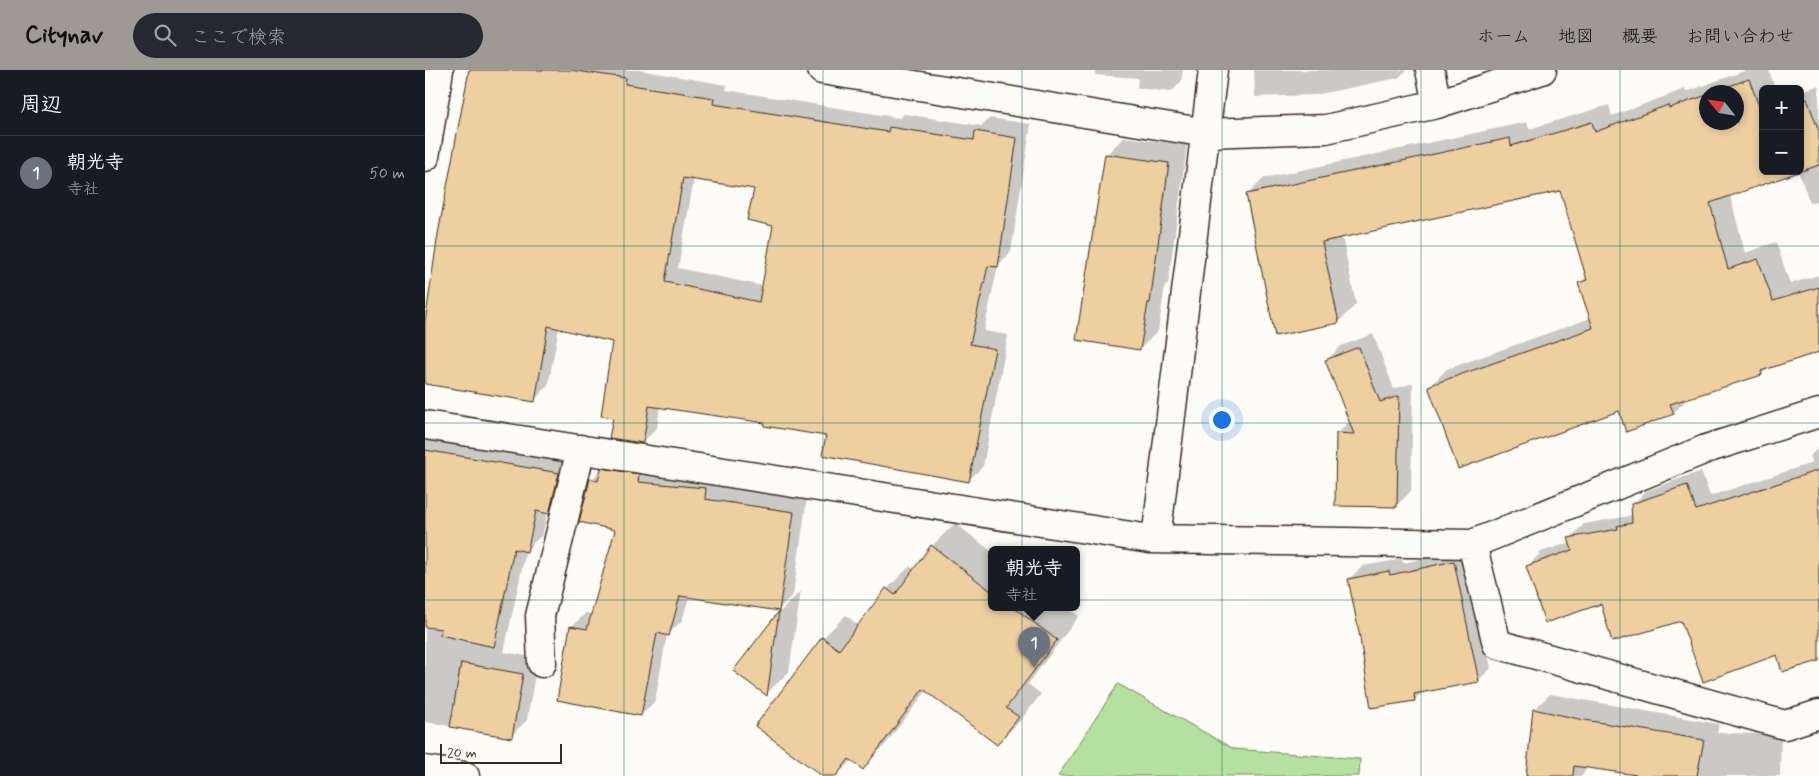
<!DOCTYPE html>
<html lang="ja">
<head>
<meta charset="utf-8">
<style>
  body { margin:0; font-family:Mynerve,"Klee One",sans-serif; background:#242831; color:#f1f3f6 }
  .controls { position:absolute; right:15px; top:15px; display:grid; overflow:hidden; border-radius:8px; box-shadow:0 2px 8px #0003 }
  .controls button { width:45px; height:45px; display:grid; place-items:center; padding:0; border:0; border-bottom:1px solid #363941; background:#171b24; color:#f1f3f6; font:25px sans-serif }
  .compass { position:absolute; left:1274px; top:15px; width:45px; height:45px; border-radius:50%; background:#171b24; box-shadow:0 2px 8px #0003; rotate:300deg }
  .scale { position:absolute; left:15px; bottom:12px; width:122px; box-sizing:border-box; padding-left:5px; border:2px solid #3b2a1e; border-top:0; font-size:14px; line-height:18px; white-space:nowrap; color:#3b2a1e; -webkit-text-stroke:4px #fdfcf7; paint-order:stroke }
  .you { position:absolute; left:796px; top:349px; width:18px; height:18px; margin:-12px; border:4px solid #fff; border-radius:50%; background:#1a73e8; box-shadow:0 0 0 8px #1a73e833 }
  .badge { display:grid; place-items:center; width:32px; height:32px; border-radius:50%; background:#9f9995; color:#fff; font-size:16px; font-weight:700 }
  .pin { position:absolute; translate:-50% -41px; filter:drop-shadow(0 1px 2px #0008) }
  .pin::after { content:''; position:absolute; top:26px; width:18px; height:15px; background:inherit; clip-path:polygon(0 0,100% 0,50% 100%) }
  .popup { position:absolute; left:563px; top:476px; width:92px; height:65px; box-sizing:border-box; display:grid; place-content:center; border-radius:8px; background:#171b24; filter:drop-shadow(0 1px 4px #0005); font-size:16px; white-space:nowrap; color:#9ea1a6 }
  .popup b { font-size:19px; color:#f1f3f6 }
  .popup::after { content:''; position:absolute; left:50%; top:100%; margin-left:-10px; border:10px solid transparent; border-top-color:#171b24 }
  .list { margin:0; padding:0; list-style:none }
  h2 { display:flex; justify-content:space-between; align-items:center; height:65px; margin:0; padding:0 20px; font-size:21px }
  h2 small { font-size:16px; font-weight:400; color:#9ea1a6 }
  .list li { display:grid; grid-template-columns:32px 1fr auto; gap:15px; align-items:center; box-sizing:border-box; height:75px; padding:0 20px; border-top:1px solid #363941 }
  .list b { display:block; font-size:19px; white-space:nowrap }
  .list p { margin:0; font-size:16px; white-space:nowrap; color:#9ea1a6 }
  .list em { font-size:16px; font-style:normal; color:#9ea1a6 }
  .icon { flex:none; width:28px; height:28px; fill:none; stroke:currentColor; stroke-width:2; stroke-linecap:round; stroke-linejoin:round }
  .map { position:relative; flex:none; width:1394px; height:706px; overflow:hidden }
  header { display:flex; align-items:center; gap:30px; box-sizing:border-box; height:70px; padding:0 25px; background:#9f9995; color:#111 }
  header strong { font-size:24px }
  nav { display:flex; gap:28px; margin-inline-start:auto; font-size:18px }
  .search { width:350px; height:45px; background:#242831; display:flex; align-items:center; gap:12px; box-sizing:border-box; padding:0 18px; border-radius:28px; color:#9ea1a6; font-size:19px }
  main { display:flex }
  aside { flex:1; background:#171b24 }
  .map>svg:first-child { display:block }
  .green { fill:#b4e19f; stroke:#78865e }
  .shadow { fill:#0003; fill-rule:evenodd }
  .building { fill:#edcfa0; stroke:#3b2a1e; fill-rule:evenodd }
  .lines { fill:none; stroke-linecap:round; stroke-linejoin:round }
  .minor-casing { stroke:#3b2a1e; stroke-width:31 }
  .minor { stroke:#fdfcf7; stroke-width:28 }
  .grid { fill:none; stroke:#0f766e; stroke-width:1; stroke-opacity:0.55 }
</style>
</head>
<body>
<header>
<strong>Citynav</strong>
<div class="search"><svg class="icon" aria-label="search" viewBox="0 0 24 24"><circle cx="10" cy="10" r="6"/><path d="M15 15l6 6"/></svg>ここで検索</div>
<nav><a>ホーム</a><a>地図</a><a>概要</a><a>お問い合わせ</a></nav>
</header>
<main>
<aside>
<h2>周辺<small></small></h2>
<ul class="list">
<li><span class="badge" style="background:#6b7280">1</span><div><b>朝光寺</b><p>寺社</p></div><em>50 m</em></li>
</ul>
</aside>
<div class="map">
<svg width="1394" height="706" viewBox="0 0 1394 706">
  <rect width="100%" height="100%" fill="#fdfcf7"/>
  <filter id="ink" filterUnits="userSpaceOnUse"><feTurbulence type="fractalNoise" baseFrequency=".02" numOctaves="2"/><feDisplacementMap in="SourceGraphic" scale="10" xChannelSelector="R" yChannelSelector="G"/><feConvolveMatrix kernelMatrix="1 2 1 2 8 2 1 2 1" color-interpolation-filters="sRGB"/></filter>
  <g filter="url(#ink)">
    <path class="green" d="M693 614 809 679 935 689 934 706H633Z"/>
    <path class="shadow" d="M45 0H214L302 15 301 20 475 48 479 44 557 56 565 48 606 54 586 182 573 195 559 261 583 265 558 396 544 410 402 365 341 351 235 336 232 358 218 372 190 347 189 271 134 258 123 316 109 330 0 313V242L3 239ZM269 109 331 118 350 155 338 216 253 198Z
      M671 0H758L756 12 746 22 712 18 713 8 670 5Z
      M829 0H982L973 8 890 25 830 27Z
      M1322 0H1344L1350 19H1338V101L1305 125 1320 183 1351 172 1365 214 1394 205V281L1344 297 1337 304 1265 327 1248 343 1195 340 1005 316 1022 299 1166 248 1155 214 1162 206 1136 120 917 167 931 234 914 252 822 125 839 108 1102 52 1104 59 1184 35 1187 46 1260 19 1261 22ZM1282 22H1312V52H1282Z
      M1394 15V130L1385 133 1373 101H1375V22Z
      M699 67 762 75 743 214 740 216 733 261 715 279 681 85Z
      M948 264 969 319 988 313 986 421 972 435 912 364 925 351 902 290 916 276Z
      M0 362 149 388 139 427 122 443 118 464 101 480 79 582 113 588 102 650 86 666 0 652Z
      M1394 377V590L1353 583 1257 550 1176 532 1102 497 1116 482 1146 472 1145 468 1159 454 1204 446 1208 443 1207 435 1221 421 1276 401 1285 426 1387 393 1384 387Z
      M180 396 294 404 293 415 382 428 368 525 354 539 264 527 257 551 242 565 230 631 216 645 146 557 161 543 168 544 191 459 166 410Z
      M530 453 566 481V537H641L654 546 603 614 616 624 595 651 572 674 502 620 460 675 438 698 427 690 411 706H399L398 568 421 545 434 556 462 519 485 496 489 500 507 476Z
      M1041 479 1066 598 1053 611 998 621 990 630 947 636 924 509 938 496 977 489 978 493Z
      M376 521 364 602 341 624 310 600 355 542Z
      M1125 624 1294 654 1292 663 1356 664 1355 706H1231L1163 696 1157 706H1102L1109 640Z"/>
    <path class="building" d="M44 0H145L201 8 200 14 289 28 288 34 463 62 464 57 549 70 550 61 592 68 573 197 563 196 545 274 570 279 544 412 397 385 401 366 339 356 340 353 224 336 218 373 184 368 188 348 176 346 187 272 123 256 110 332 0 314V252L13 164ZM258 108 329 119 322 150 348 156 334 232 240 212Z
      M1324 9 1338 47V101H1375V32L1382 29 1394 61V95L1285 133 1303 199 1333 189 1348 231 1394 217V282L1336 301 1337 305 1245 334 1249 344 1201 362 1194 341 1033 399 1003 316 1168 258 1153 213 1162 210 1135 121 897 172 914 253 850 266 821 124 1085 68 1086 76 1167 52 1170 62 1243 35 1244 38 1282 25V52H1312V22H1287Z
      M680 84 744 93 725 233H723L715 280 651 270Z
      M934 277 955 332 974 326 972 437 910 436 911 363 929 364 900 290Z
      M0 380 134 403 124 444 111 441 102 482 89 479 69 577 15 565 16 559 0 557Z
      M176 398 214 404 213 412 281 418 280 429 369 442 354 541 255 526 244 566 232 563 216 646 132 630 145 556 162 559 190 460 154 452 165 409 173 411Z
      M1394 400V591L1357 602 1352 585 1278 612 1256 551 1187 572 1176 534 1120 553 1101 496 1147 480 1143 468 1193 459 1192 456 1207 453 1206 434 1262 415 1271 440Z
      M506 475 566 521V537H588L632 570 581 638 594 647 572 675 498 619 438 700 424 689 411 706H397L330 656 397 567 414 580 461 518 470 525Z
      M1029 491 1054 612 989 624 990 631 946 638 934 562 923 509 964 501 965 505Z
      M354 541 342 626 308 601Z
      M36 593 98 604 87 668 25 657Z
      M1108 639 1154 649 1279 670 1272 706H1218L1149 696 1148 706H1101Z"/>
    <g class="lines">
      <defs>
        <path id="minor" d="M397 0 782 63 901 59 1012 34 1117 0
          M1005 0 1012 34
          M0 87 14 0
          M0 355 725 469 1047 474 1281 379 1394 343
          M731 469 788 0
          M1047 474 1072 574 1360 655 1394 644
          M117 593 115 546 156 379
          M0 700 40 706"/>
      </defs>
      <use href="#minor" class="minor-casing"/>
      <use href="#minor" class="minor"/>
    </g>
  </g>
  <path class="grid" d="M199 0V706M398 0V706M597 0V706M797 0V706M996 0V706M1195 0V706M0 176H1394M0 353H1394M0 530H1394"/>
</svg>
<div class="controls">
<button>+</button>
<button>−</button>
</div>
<svg class="compass" viewBox="-18 -18 36 36"><path d="M0-13l5 13h-10z" fill="#e53935"/><path d="M0 13l5-13h-10z" fill="#9ea1a6"/></svg>
<div class="scale">20 m</div>
<div class="you"></div>
<div class="pin badge" style="left:609px;top:598px;background:#6b7280">1</div>
<div class="popup"><b>朝光寺</b>寺社</div>
</div>
</main>
</body>
</html>
